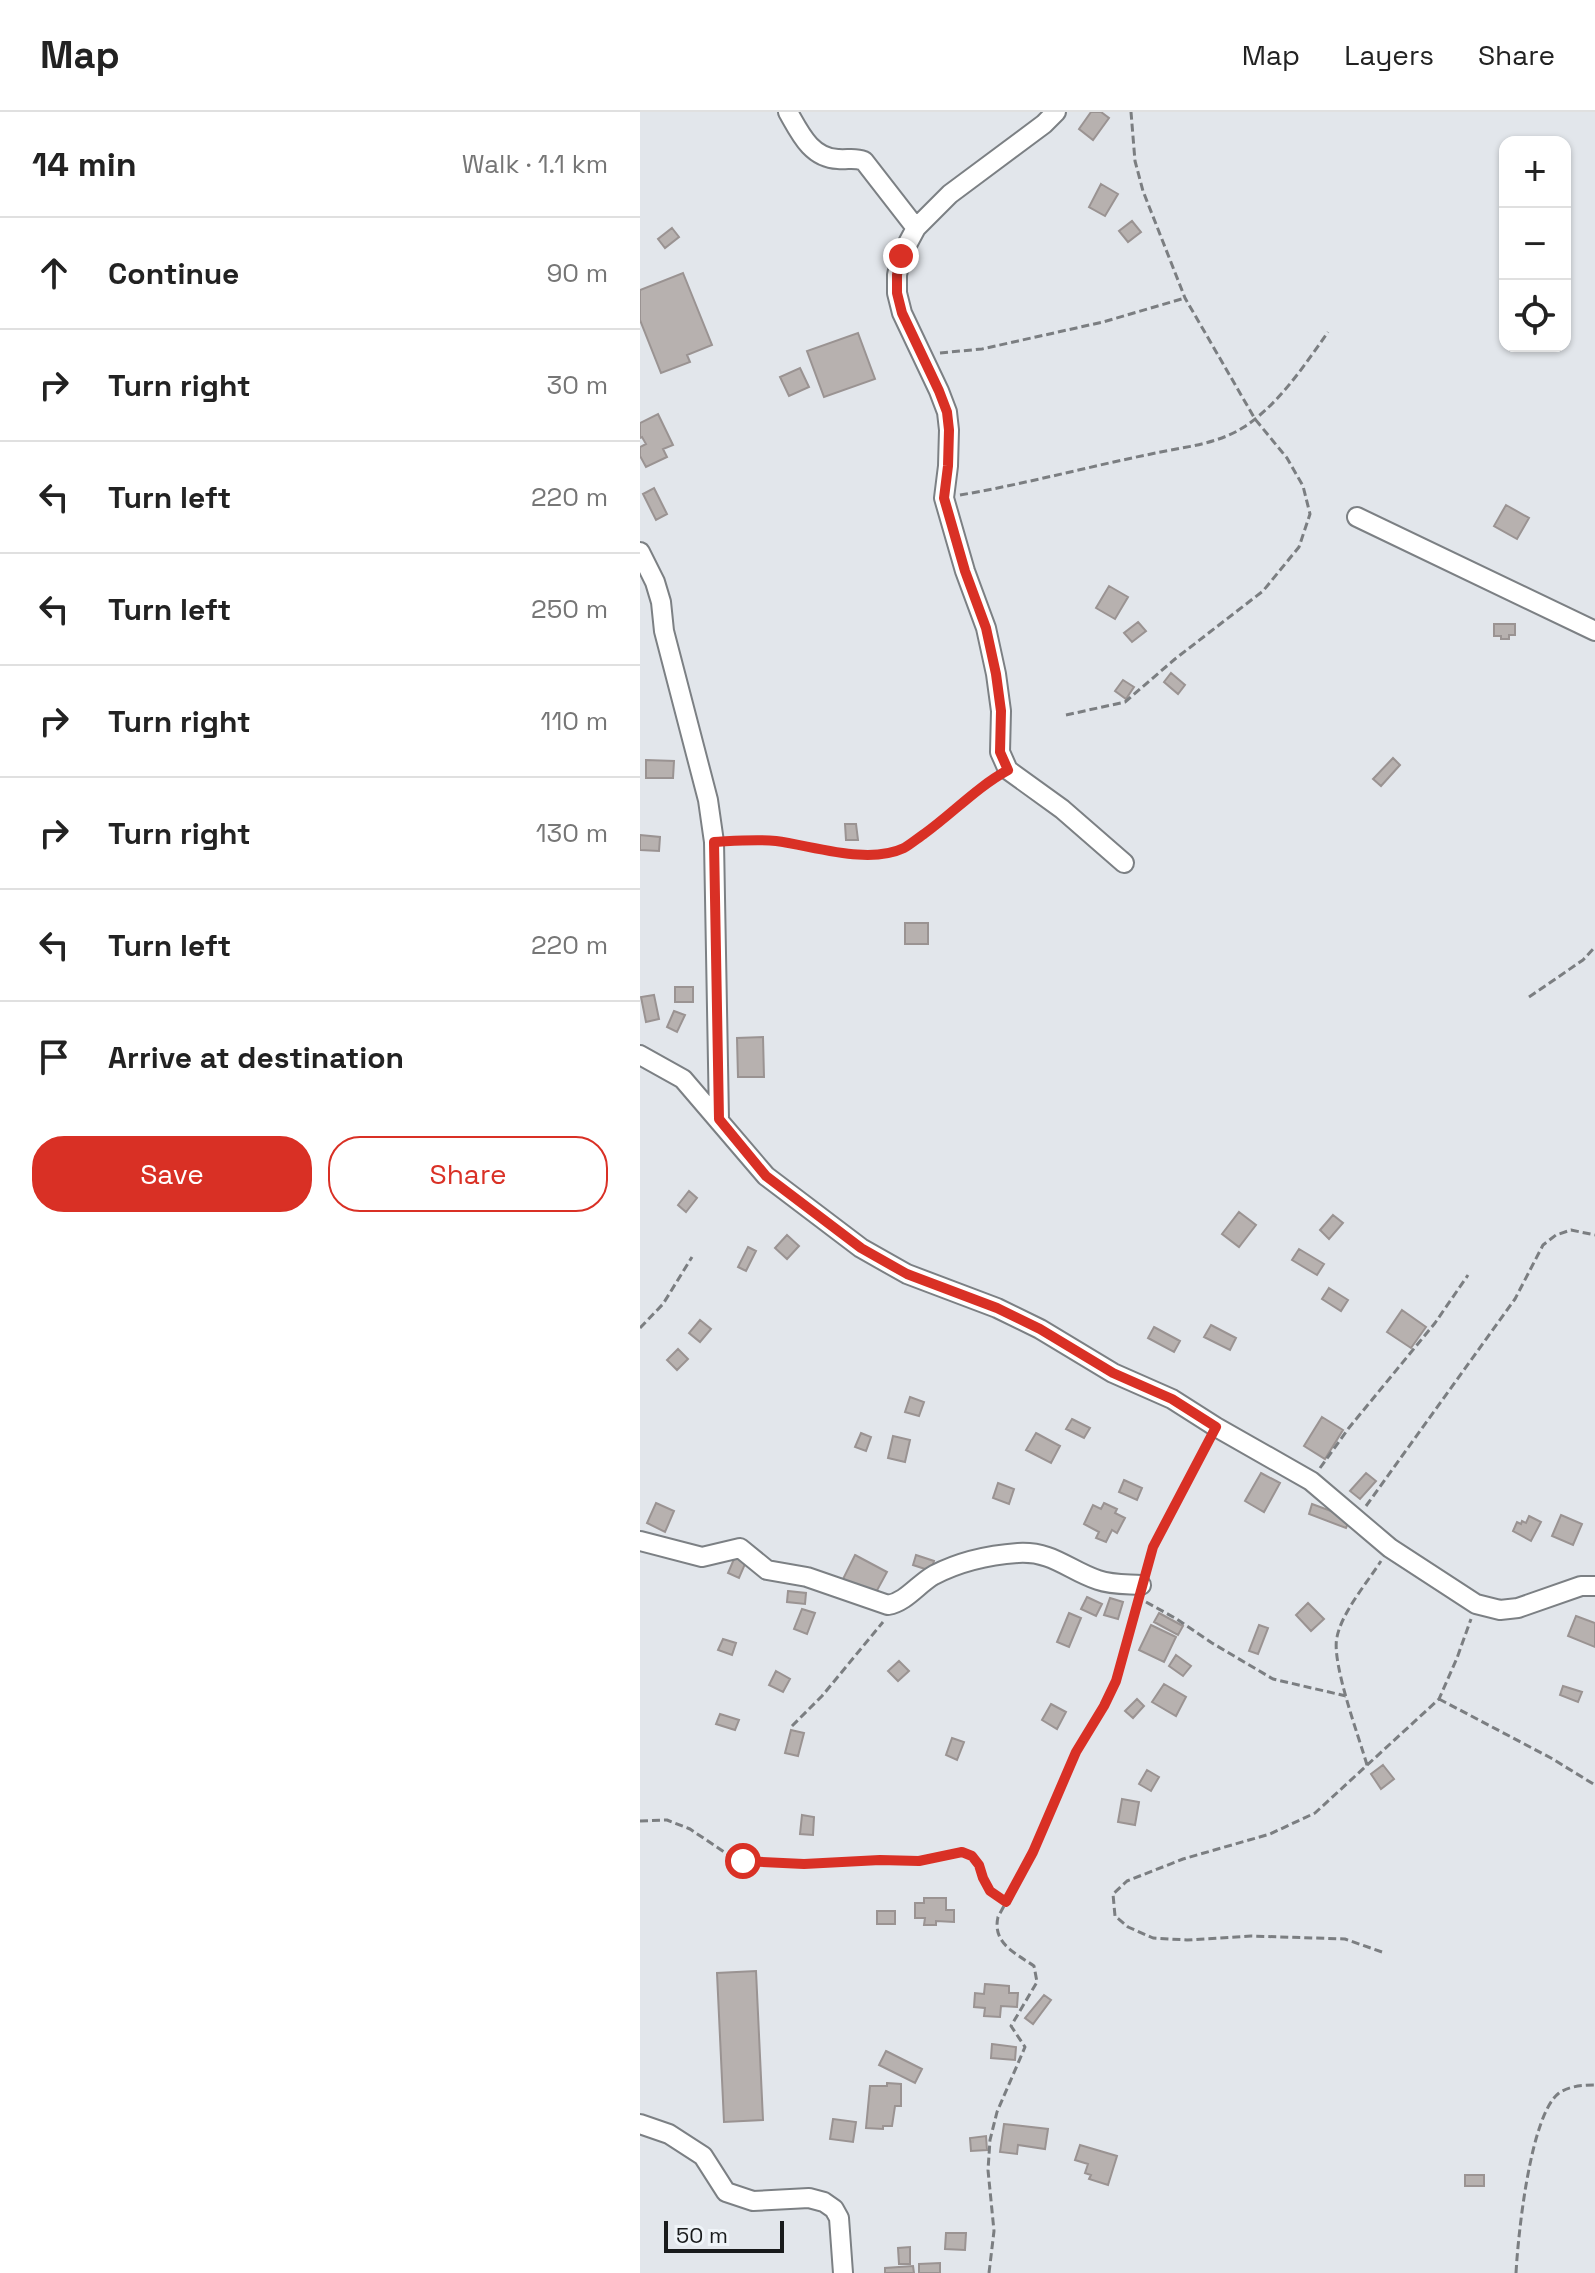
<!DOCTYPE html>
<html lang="en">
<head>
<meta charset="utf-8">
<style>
  body { margin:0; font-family:"Space Grotesk",sans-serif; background:#f6f6f6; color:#222 }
  .controls { position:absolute; right:24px; top:24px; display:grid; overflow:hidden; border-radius:16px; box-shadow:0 2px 6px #0004 }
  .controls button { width:72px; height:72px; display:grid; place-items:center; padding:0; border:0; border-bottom:2px solid #e0e0e0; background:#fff; color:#222; font:40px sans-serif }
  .scale { position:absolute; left:24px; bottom:20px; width:120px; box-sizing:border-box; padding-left:8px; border:4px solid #191b1c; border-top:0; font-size:22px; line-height:28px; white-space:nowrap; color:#191b1c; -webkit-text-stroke:6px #eff4f8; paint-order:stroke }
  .stop { position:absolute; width:24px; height:24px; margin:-18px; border:6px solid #d93025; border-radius:50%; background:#fff }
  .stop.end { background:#d93025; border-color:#fff; box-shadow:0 2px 8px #0008 }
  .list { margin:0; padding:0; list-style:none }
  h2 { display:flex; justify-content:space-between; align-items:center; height:104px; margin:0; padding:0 32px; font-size:34px }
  h2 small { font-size:26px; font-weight:400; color:#767676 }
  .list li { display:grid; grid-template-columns:52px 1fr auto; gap:24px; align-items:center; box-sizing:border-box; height:112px; padding:0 32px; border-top:2px solid #e0e0e0 }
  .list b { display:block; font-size:30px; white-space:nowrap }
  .list em { font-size:26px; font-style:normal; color:#767676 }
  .actions { display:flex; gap:16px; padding:24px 32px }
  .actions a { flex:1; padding:18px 0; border:2px solid #d93025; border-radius:32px; text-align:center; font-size:28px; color:#d93025 }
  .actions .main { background:#d93025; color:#fff }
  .icon { flex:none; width:44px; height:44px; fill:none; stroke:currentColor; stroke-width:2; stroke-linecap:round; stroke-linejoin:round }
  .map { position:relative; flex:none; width:955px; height:2161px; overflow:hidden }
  header { display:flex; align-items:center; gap:48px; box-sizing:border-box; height:112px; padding:0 40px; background:#fff; border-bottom:2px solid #e0e0e0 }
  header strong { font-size:38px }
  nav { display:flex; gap:44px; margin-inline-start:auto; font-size:28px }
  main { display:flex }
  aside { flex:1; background:#fff }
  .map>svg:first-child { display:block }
  .building { fill:#b7b1af; stroke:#9a9392; stroke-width:2 }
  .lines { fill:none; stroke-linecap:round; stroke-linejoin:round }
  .street-casing { stroke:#7c8084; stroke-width:22 }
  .path { stroke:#7b7e81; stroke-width:3; stroke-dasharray:8 4; stroke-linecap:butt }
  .street { stroke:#fff; stroke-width:18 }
  .route { stroke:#d93025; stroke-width:10 }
</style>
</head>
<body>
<header>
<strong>Map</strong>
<nav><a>Map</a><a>Layers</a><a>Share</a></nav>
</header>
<main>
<aside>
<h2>14 min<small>Walk · 1.1 km</small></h2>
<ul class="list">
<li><svg class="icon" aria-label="ahead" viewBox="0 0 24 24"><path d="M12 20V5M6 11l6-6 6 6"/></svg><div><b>Continue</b></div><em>90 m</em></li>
<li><svg class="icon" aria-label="right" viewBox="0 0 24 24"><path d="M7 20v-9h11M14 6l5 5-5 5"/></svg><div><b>Turn right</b></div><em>30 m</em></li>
<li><svg class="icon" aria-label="left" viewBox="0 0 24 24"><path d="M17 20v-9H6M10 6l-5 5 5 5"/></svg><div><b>Turn left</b></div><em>220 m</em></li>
<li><svg class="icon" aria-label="left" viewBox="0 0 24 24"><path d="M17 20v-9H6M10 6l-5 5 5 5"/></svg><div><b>Turn left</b></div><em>250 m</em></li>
<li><svg class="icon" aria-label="right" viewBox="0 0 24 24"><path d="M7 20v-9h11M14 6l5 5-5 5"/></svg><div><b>Turn right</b></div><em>110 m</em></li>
<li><svg class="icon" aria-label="right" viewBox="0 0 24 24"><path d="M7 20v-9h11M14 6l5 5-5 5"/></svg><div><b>Turn right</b></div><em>130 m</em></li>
<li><svg class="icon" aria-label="left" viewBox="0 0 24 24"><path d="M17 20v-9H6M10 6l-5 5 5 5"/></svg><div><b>Turn left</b></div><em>220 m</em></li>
<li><svg class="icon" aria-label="arrive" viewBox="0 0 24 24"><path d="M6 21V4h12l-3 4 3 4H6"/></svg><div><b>Arrive at destination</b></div></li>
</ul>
<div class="actions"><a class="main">Save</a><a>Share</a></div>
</aside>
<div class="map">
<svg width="955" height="2161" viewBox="0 0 955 2161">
  <rect width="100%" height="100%" fill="#e2e6eb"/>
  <path class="building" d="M451 0H461L469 6 453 28 439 17Z
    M461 72 478 82 465 104 449 95Z
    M492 109 501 120 488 130 479 119Z
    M32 116 39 125 25 136 18 127Z
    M43 161 72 233 47 243 50 250 21 261 0 208V178Z
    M218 221 235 267 184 285 167 239Z
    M160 256 169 275 149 284 140 265Z
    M18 302 33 333 23 337 27 345 6 355 0 344V335L6 332 2 325 0 326V311Z
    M14 376 27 402 16 408 3 382Z
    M866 393 889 406 877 427 854 414Z
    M469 474 488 485 475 507 456 496Z
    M498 510 506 519 492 530 484 521Z
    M854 512H875V523H869V527H861V524H854Z
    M531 561 545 573 538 582 524 570Z
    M483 568 494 575 486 587 475 579Z
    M753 646 760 653 741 674 733 667Z
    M6 648 34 649 33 666H6Z
    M205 712H216L218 728H206Z
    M0 723 20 725 19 739 0 738Z
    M265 811H288V832H265Z
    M35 875H53V890H35Z
    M14 883 19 907 6 910 1 885Z
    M34 899 45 903 37 920 27 915Z
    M123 925 124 965H98L97 926Z
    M49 1079 57 1086 46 1100 38 1093Z
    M599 1100 616 1113 599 1135 582 1122Z
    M693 1103 703 1111 689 1127 680 1118Z
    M147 1123 159 1134 147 1147 135 1136Z
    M108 1135 116 1139 106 1159 98 1155Z
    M659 1137 684 1152 677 1163 652 1148Z
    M689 1176 708 1188 701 1199 682 1187Z
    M762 1198 786 1215 771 1236 747 1220Z
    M60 1208 71 1217 60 1230 49 1221Z
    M571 1213 596 1226 590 1238 564 1225Z
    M514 1215 540 1229 534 1240 508 1226Z
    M38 1237 48 1247 37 1258 27 1248Z
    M270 1285 284 1290 279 1304 265 1300Z
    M682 1305 703 1318 685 1347 664 1334Z
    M432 1307 450 1316 444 1326 426 1317Z
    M221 1321 231 1325 226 1339 215 1335Z
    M396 1321 420 1334 411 1351 386 1338Z
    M253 1324 270 1328 265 1350 248 1346Z
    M621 1361 640 1371 624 1400 605 1389Z
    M726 1361 736 1369 720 1387 710 1379Z
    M484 1368 502 1376 497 1388 479 1380Z
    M358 1371 374 1377 369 1392 353 1386Z
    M16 1391 34 1399 25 1420 7 1411Z
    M464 1391 477 1397 475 1401 485 1406 477 1421 472 1418 466 1430 456 1426 459 1420 444 1412 453 1393 461 1397Z
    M672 1392 710 1406 706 1416 669 1402Z
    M921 1403 942 1412 933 1433 912 1424Z
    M889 1404 901 1410 891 1429 873 1419 877 1410 881 1412 882 1409 886 1411Z
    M97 1440 108 1445 99 1466 88 1461Z
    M215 1443 247 1460 234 1484 203 1467Z
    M276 1443 294 1449 291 1459 273 1453Z
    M148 1479 166 1481 165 1492 147 1490Z
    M447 1485 462 1492 456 1504 441 1497Z
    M470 1486 483 1490 478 1507 464 1503Z
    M668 1491 684 1507 671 1519 656 1503Z
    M162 1497 175 1501 167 1522 154 1517Z
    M429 1501 441 1506 429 1535 417 1530Z
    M519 1501 543 1514 538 1523 514 1510Z
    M936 1504 955 1511V1535L928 1524Z
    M511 1513 536 1525 524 1550 499 1538Z
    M619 1513 628 1516 618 1542 609 1539Z
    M83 1527 96 1531 92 1543 78 1538Z
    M536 1543 551 1554 543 1564 529 1554Z
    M259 1549 269 1559 258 1569 248 1559Z
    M136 1559 150 1567 143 1580 129 1573Z
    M524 1572 546 1585 536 1604 512 1590Z
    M923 1574 942 1580 938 1590 920 1583Z
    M497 1587 504 1594 493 1606 485 1599Z
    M411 1592 426 1600 417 1617 402 1608Z
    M80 1602 99 1608 95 1618 76 1612Z
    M151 1618 164 1621 158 1644 145 1641Z
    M312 1626 324 1630 317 1648 306 1643Z
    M743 1653 754 1667 741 1677 731 1662Z
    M507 1658 519 1665 511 1679 499 1672Z
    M482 1687 499 1690 495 1713 478 1710Z
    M162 1703 174 1705 173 1723 160 1722Z
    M284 1786H306V1798H314V1810L296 1809V1813H284L285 1806H275V1791H284Z
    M237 1799H255V1812H237Z
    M116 1859 123 2008 84 2010 77 1861Z
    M345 1872 369 1874V1881H378L377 1895 361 1894 360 1905 344 1904 345 1896 334 1895 335 1881 344 1882Z
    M404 1883 411 1888 393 1912 385 1906Z
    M352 1932 376 1935 375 1948 351 1946Z
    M246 1939 282 1957 275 1971 239 1953Z
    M247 1971 261 1972V1994H255L252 2014H243V2017L226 2016 230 1974H247Z
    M193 2007 216 2010 213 2030 190 2027Z
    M364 2012 408 2017 405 2037 378 2033 377 2042 360 2040Z
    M346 2024 347 2038 331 2039 330 2026Z
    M440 2033 477 2044 468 2073 449 2067 451 2063 445 2061 448 2052 435 2048Z
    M825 2063H844V2074H825Z
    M306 2121H326L325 2138 305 2137Z
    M270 2135V2152H259L258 2136Z
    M300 2151V2161H279V2152Z
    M273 2154 274 2161H245V2156Z"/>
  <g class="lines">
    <defs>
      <path id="street" d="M148 0C160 21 171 46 198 47 208 48 214 45 224 49L276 116
        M416 0 404 12 310 82 276 116 261 144 257 163V181L262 201 299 279 307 300 309 318 308 354 304 386 325 459 346 516 356 562 361 599 360 640 368 658 422 697 484 751
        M717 405 955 519
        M0 440 15 470 21 490 24 519 68 688 74 730 79 1007
        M0 943 43 967 126 1064 221 1136 267 1162 357 1196 400 1217 473 1261 532 1287 576 1315 671 1369 750 1436 836 1492 860 1498 878 1496 941 1474H955
        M0 1429 62 1445 100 1436 127 1458 167 1465 248 1493C266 1490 278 1472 294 1463 319 1450 350 1443 378 1441 413 1439 428 1458 458 1468 472 1473 487 1472 501 1473
        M0 2012 29 2022 63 2044 86 2080 113 2089 169 2086 184 2090 194 2097 199 2106 203 2161"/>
    </defs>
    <use href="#street" class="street-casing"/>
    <path class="path" d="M300 241 342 237 463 210 545 186
      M320 383C385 372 447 355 511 342 542 335 576 333 604 315 639 292 664 254 688 220
      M426 603 485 590 535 547 623 479 659 435 670 402 663 374 647 346 615 307 545 186 503 79 495 49 491 0
      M90 729C104 728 119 727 133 729 172 733 232 755 267 734 300 715 324 685 355 665
      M889 885 943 848 955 835
      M0 1216 23 1192 52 1145
      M680 1356 708 1317 795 1211 828 1163
      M726 1394 875 1187 903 1133 916 1123 931 1118 955 1123
      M506 1459 513 1435 568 1329
      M506 1490 535 1506 572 1531 633 1567 706 1584
      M799 1587 911 1646 955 1673
      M152 1614 182 1584 243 1510
      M727 1653C719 1625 691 1550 697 1525 702 1500 727 1471 741 1449
      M0 1709 27 1708 50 1717 93 1746 103 1749 164 1752 279 1749 322 1740 332 1744 339 1753 350 1779 366 1790
      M742 1840 705 1827 611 1824 547 1828 513 1826 488 1815 475 1804 473 1782 487 1769 543 1747 630 1722 675 1701 799 1587 817 1546 831 1507
      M349 2161 354 2119 348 2058 350 2028 357 2000 385 1935 371 1914 397 1870 394 1854C375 1841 352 1831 358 1805L393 1740 436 1640 464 1594 476 1569 497 1489
      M876 2161C878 2124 890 2003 919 1981 929 1974 943 1973 955 1973"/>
    <use href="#street" class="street"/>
  </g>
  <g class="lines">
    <path class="route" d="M103 1749 164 1752 240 1748 279 1749 322 1740 332 1744 339 1753 343 1766 350 1779 366 1790 393 1740 436 1640 464 1594 476 1569 513 1435 576 1315 532 1287 473 1261 400 1217 357 1196 267 1162 221 1136 126 1064 79 1007 74 730C94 729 115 727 136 729 174 734 228 753 264 736 271 732 278 726 284 722 313 701 337 675 368 658L360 640 361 599 356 562 346 516 325 459 304 386 308 354 309 318 307 300 299 279 262 201 257 181V163L261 144"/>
  </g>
</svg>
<div class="controls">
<button>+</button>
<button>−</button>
<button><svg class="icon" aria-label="locate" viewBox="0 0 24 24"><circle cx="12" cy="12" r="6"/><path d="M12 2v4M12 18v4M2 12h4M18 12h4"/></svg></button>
</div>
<div class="scale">50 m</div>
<div class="stop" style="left:103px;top:1749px"></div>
<div class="stop end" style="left:261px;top:144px"></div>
</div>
</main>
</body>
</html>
